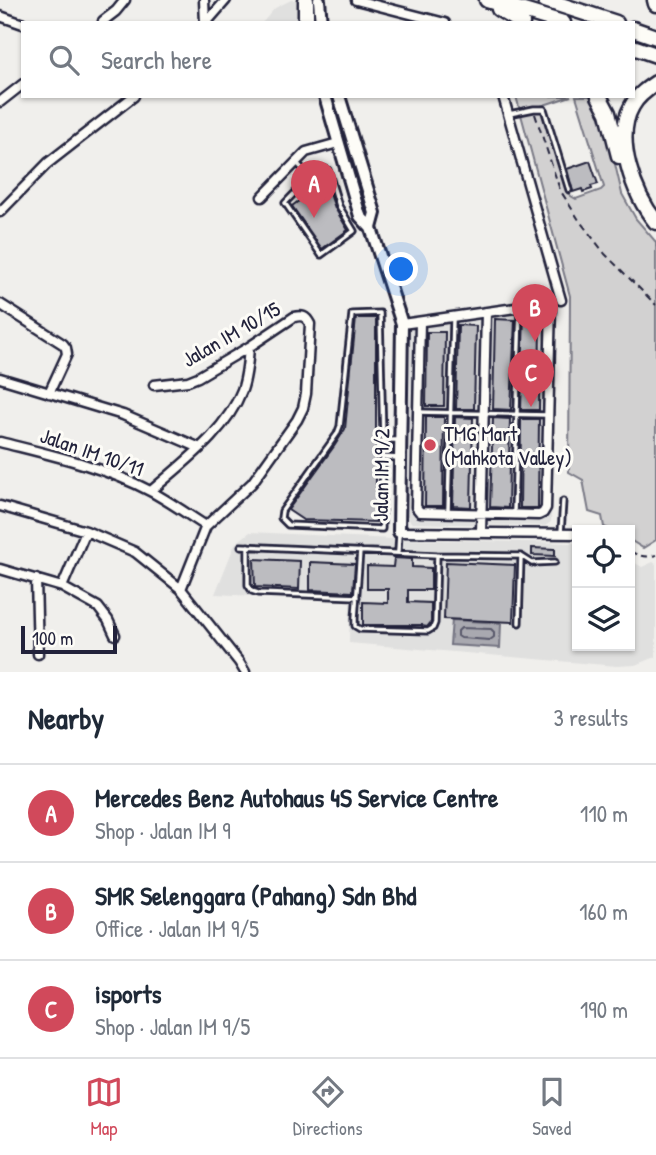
<!DOCTYPE html>
<html lang="en">
<head>
<meta charset="utf-8">
<style>
  body { margin:0; font-family:"Patrick Hand",sans-serif; background:#f2f2f3; color:#1f2937 }
  .controls { position:absolute; right:21px; bottom:21px; display:grid; overflow:hidden; border-radius:0px; box-shadow:0 2px 5px #0004 }
  .controls button { width:63px; height:63px; display:grid; place-items:center; padding:0; border:0; border-bottom:2px solid #e0e1e3; background:#fff; color:#1f2937; font:35px sans-serif }
  .scale { position:absolute; left:21px; bottom:18px; width:96px; box-sizing:border-box; padding-left:7px; border:4px solid #22223b; border-top:0; font-size:19px; line-height:24px; white-space:nowrap; color:#22223b; -webkit-text-stroke:5px #fdfcf7; paint-order:stroke }
  .you { position:absolute; left:402px; top:270px; width:24px; height:24px; margin:-18px; border:5px solid #fff; border-radius:50%; background:#1a73e8; box-shadow:0 0 0 10px #1a73e833 }
  .badge { display:grid; place-items:center; width:46px; height:46px; border-radius:50%; background:#d1495b; color:#fff; font-size:23px; font-weight:700 }
  .pin { position:absolute; translate:-50% -58px; filter:drop-shadow(0 2px 4px #0008) }
  .pin::after { content:''; position:absolute; top:37px; width:24px; height:21px; background:inherit; clip-path:polygon(0 0,100% 0,50% 100%) }
  .list { margin:0; padding:0; list-style:none }
  h2 { display:flex; justify-content:space-between; align-items:center; height:91px; margin:0; padding:0 28px; font-size:30px }
  h2 small { font-size:23px; font-weight:400; color:#747a83 }
  .list li { display:grid; grid-template-columns:46px 1fr auto; gap:21px; align-items:center; box-sizing:border-box; height:98px; padding:0 28px; border-top:2px solid #e0e1e3 }
  .list b { display:block; font-size:26px; white-space:nowrap }
  .list p { margin:0; font-size:23px; white-space:nowrap; color:#747a83 }
  .list em { font-size:23px; font-style:normal; color:#747a83 }
  .icon { flex:none; width:38px; height:38px; fill:none; stroke:currentColor; stroke-width:2; stroke-linecap:round; stroke-linejoin:round }
  .map { position:relative; flex:none; width:656px; height:672px; overflow:hidden }
  .search { position:absolute; background:#fff; box-shadow:0 2px 5px #0004; left:21px; right:21px; top:21px; height:77px; display:flex; align-items:center; gap:18px; box-sizing:border-box; padding:0 24px; border-radius:0px; color:#747a83; font-size:26px }
  .sheet { height:385px; background:#fff }
  nav { display:flex; justify-content:space-around; align-items:center; box-sizing:border-box; height:98px; border-top:2px solid #e0e1e3; background:#fff; font-size:19px; color:#747a83 }
  nav a { display:grid; justify-items:center; gap:4px }
  nav .on { color:#d1495b }
  .map>svg:first-child { display:block }
  .built { fill:#e0e0df }
  .green { fill:#d2d1d1; stroke:#7a7a86; stroke-width:2 }
  .water { fill:#a9a9b0; stroke:#737381; stroke-width:2 }
  .lines { fill:none; stroke-linecap:round; stroke-linejoin:round }
  .shore { stroke:#58586a; stroke-width:2 }
  .building { fill:#bcbcc0; stroke:#22223b; stroke-width:2 }
  .lane-casing { stroke:#22223b; stroke-width:9 }
  .street-casing { stroke:#22223b; stroke-width:13 }
  .secondary-casing { stroke:#22223b; stroke-width:16 }
  .highway-casing { stroke:#22223b; stroke-width:19 }
  .path { stroke:#22223b; stroke-width:2; stroke-dasharray:7 5; stroke-linecap:butt }
  .lane { stroke:#fdfcf7; stroke-width:3.5 }
  .street { stroke:#fdfcf7; stroke-width:8 }
  .secondary { stroke:#fdfcf7; stroke-width:10 }
  .highway { stroke:#fdfcf7; stroke-width:14 }
  .poi-dot { fill:#d1495b; stroke:#fdfcf7; stroke-width:2.5 }
  .labels { text-anchor:middle; dominant-baseline:central; stroke-width:6; stroke-linejoin:round; paint-order:stroke }
  .street-label { font-size:21px; fill:#22223b; stroke:#fdfcf7 }
  .poi-label { font-size:21px; fill:#22223b; stroke:#fdfcf7; text-anchor:start }
</style>
</head>
<body>
<div class="map">
<svg width="656" height="672" viewBox="0 0 656 672">
  <rect width="100%" height="100%" fill="#f0efec"/>
  <filter id="ink" filterUnits="userSpaceOnUse"><feTurbulence type="fractalNoise" baseFrequency=".0143" numOctaves="2"/><feDisplacementMap in="SourceGraphic" scale="14" xChannelSelector="R" yChannelSelector="G"/><feConvolveMatrix kernelMatrix="1 2 1 2 8 2 1 2 1" color-interpolation-filters="sRGB"/></filter>
  <g filter="url(#ink)">
    <path class="built" d="M291 0H299L301 23H262L275 8Z
      M552 298 555 306 551 522 545 526 412 523 408 519 410 324Z
      M250 532 393 539 577 543V646H630V560L642 567 653 562 656 564V657L635 665 617 666 349 643 350 601 215 594 235 544Z"/>
    <path class="green" d="M516 96H571L541 106 566 189 571 196 576 199 601 190 604 187 576 96H593L607 130 622 194 636 219 656 242V540L643 548 630 540V530H611L604 527 602 516 589 512 583 480 569 472 570 296Z"/>
    <path class="water" d="M452 620 501 623 500 648 450 645Z"/>
    <g class="lines">
      <path class="shore" d="M461 628 491 629 494 632V637L490 640 461 638 458 636V631Z"/>
    </g>
    <path class="building" d="M590 161 598 184 591 186 592 189 583 192 582 189 573 192 567 169Z
      M323 174 335 208 348 230 322 249 292 206 300 200V197Z
      M524 314 540 315 539 410H521Z
      M356 318H376V522L303 520 288 510 335 445 345 429Z
      M495 319 515 320 511 410 493 409Z
      M458 325 476 326 474 409H456Z
      M427 332H445L444 406H426Z
      M426 417H444L443 506H425Z
      M455 417 473 418 471 507 453 506Z
      M493 418 510 419 508 508 490 507Z
      M521 419H539L538 508H520Z
      M532 548 555 549V556L532 555Z
      M394 558 412 559V567L431 568V590H408V602L431 603V622L427 627 422 626V625H363V602L388 603V589H367V566L393 567Z
      M254 559 300 561 299 589 255 587Z
      M310 562 355 564 353 592 310 590Z
      M446 562 515 565 513 622 444 619Z"/>
    <g class="lines">
      <defs>
        <path id="lane" d="M509 114 534 109H544L569 190
          M297 163 310 177C316 171 320 166 328 170L339 206 354 231 321 255 285 203 310 177
          M380 313 383 440 382 529 288 525 281 518 282 511 337 434 340 426 352 314Z
          M418 412 546 415
          M383 440H398
          M383 457 398 458
          M448 510 453 319
          M514 512 520 307
          M561 533 563 501
          M241 546 437 555 521 556 532 563 555 562
          M248 546V585L252 591 258 593 357 597
          M360 551 355 618V626L360 629 428 631 433 628 435 623 437 555
          M398 551 399 534
          M519 623 521 556"/>
        <path id="street" d="M204 0 205 23
          M356 0 445 23
          M0 16 23 24
          M103 21 116 11 125 0
          M206 23 226 0
          M503 96 561 300
          M0 102 23 84
          M262 197 306 152 338 143
          M0 212 48 163 134 96
          M0 304 63 344 66 348 67 354 49 393
          M402 324 551 303 546 508 543 513 539 515 420 512 416 507 420 322
          M0 378 123 415 200 448
          M154 385 188 381 198 377 249 347 294 317C302 315 306 316 310 324L306 394 303 408 297 420 252 483 206 526 181 589
          M0 442C51 455 103 466 150 491 169 501 187 514 206 526
          M151 491C184 462 226 432 242 390 247 376 248 361 249 347
          M0 506 86 531 135 552 181 589 239 662 245 672
          M399 532 577 534
          M481 533 486 312
          M0 569 62 587 98 607 108 620 115 635
          M36 579 38 654
          M62 587 86 531"/>
        <path id="secondary" d="M319 0 321 23
          M325 96 360 216 371 228 402 324 399 532
          M339 96 375 213 371 228"/>
        <path id="highway" d="M487 0 563 23
          M545 0 616 23
          M655 0 656 4
          M499 9 522 23
          M306 23V0
          M633 29 656 37
          M633 47 656 55
          M656 83C647 89 637 96 632 106 613 139 634 195 656 222
          M599 96 608 113 619 156"/>
      </defs>
      <use href="#lane" class="lane-casing"/>
      <use href="#street" class="street-casing"/>
      <use href="#secondary" class="secondary-casing"/>
      <use href="#highway" class="highway-casing"/>
      <path class="path" d="M535 114 560 190 579 220 605 254 656 305
        M630 551C638 556 646 558 656 555"/>
      <use href="#lane" class="lane"/>
      <use href="#street" class="street"/>
      <use href="#secondary" class="secondary"/>
      <use href="#highway" class="highway"/>
    </g>
  </g>
  <circle class="poi-dot" cx="430" cy="445" r="7"/>
  <g class="labels">
    <g class="street-label">
      <text transform="translate(231 334) rotate(-30)">Jalan IM 10/15</text>
      <text transform="translate(92 452) rotate(19)">Jalan IM 10/11</text>
      <text transform="translate(381 475) rotate(-89)">Jalan IM 9/2</text>
    </g>
    <g class="poi-label">
      <text x="444" y="433">TMG Mart<tspan x="444" dy="24">(Mahkota Valley)</tspan></text>
    </g>
  </g>
</svg>
<div class="controls">
<button><svg class="icon" aria-label="locate" viewBox="0 0 24 24"><circle cx="12" cy="12" r="6"/><path d="M12 2v4M12 18v4M2 12h4M18 12h4"/></svg></button>
<button><svg class="icon" aria-label="layers" viewBox="0 0 24 24"><path d="M12 4l9 5-9 5-9-5zM3 14l9 5 9-5"/></svg></button>
</div>
<div class="scale">100 m</div>
<div class="you"></div>
<div class="pin badge" style="left:314px;top:218px">A</div>
<div class="pin badge" style="left:535px;top:342px">B</div>
<div class="pin badge" style="left:531px;top:407px">C</div>
<div class="search"><svg class="icon" aria-label="search" viewBox="0 0 24 24"><circle cx="10" cy="10" r="6"/><path d="M15 15l6 6"/></svg>Search here</div>
</div>
<section class="sheet">
<h2>Nearby<small>3 results</small></h2>
<ul class="list">
<li><span class="badge">A</span><div><b>Mercedes Benz Autohaus 4S Service Centre</b><p>Shop · Jalan IM 9</p></div><em>110 m</em></li>
<li><span class="badge">B</span><div><b>SMR Selenggara (Pahang) Sdn Bhd</b><p>Office · Jalan IM 9/5</p></div><em>160 m</em></li>
<li><span class="badge">C</span><div><b>isports</b><p>Shop · Jalan IM 9/5</p></div><em>190 m</em></li>
</ul>
</section>
<nav>
<a class="on"><svg class="icon" aria-label="map" viewBox="0 0 24 24"><path d="M3 6l6-2 6 2 6-2v14l-6 2-6-2-6 2zM9 4v14M15 6v14"/></svg>Map</a>
<a><svg class="icon" aria-label="directions" viewBox="0 0 24 24"><path d="M12 3l9 9-9 9-9-9zM9 14v-3h6M13 9l2 2-2 2"/></svg>Directions</a>
<a><svg class="icon" aria-label="saved" viewBox="0 0 24 24"><path d="M7 4h10v16l-5-4-5 4z"/></svg>Saved</a>
</nav>
</body>
</html>
